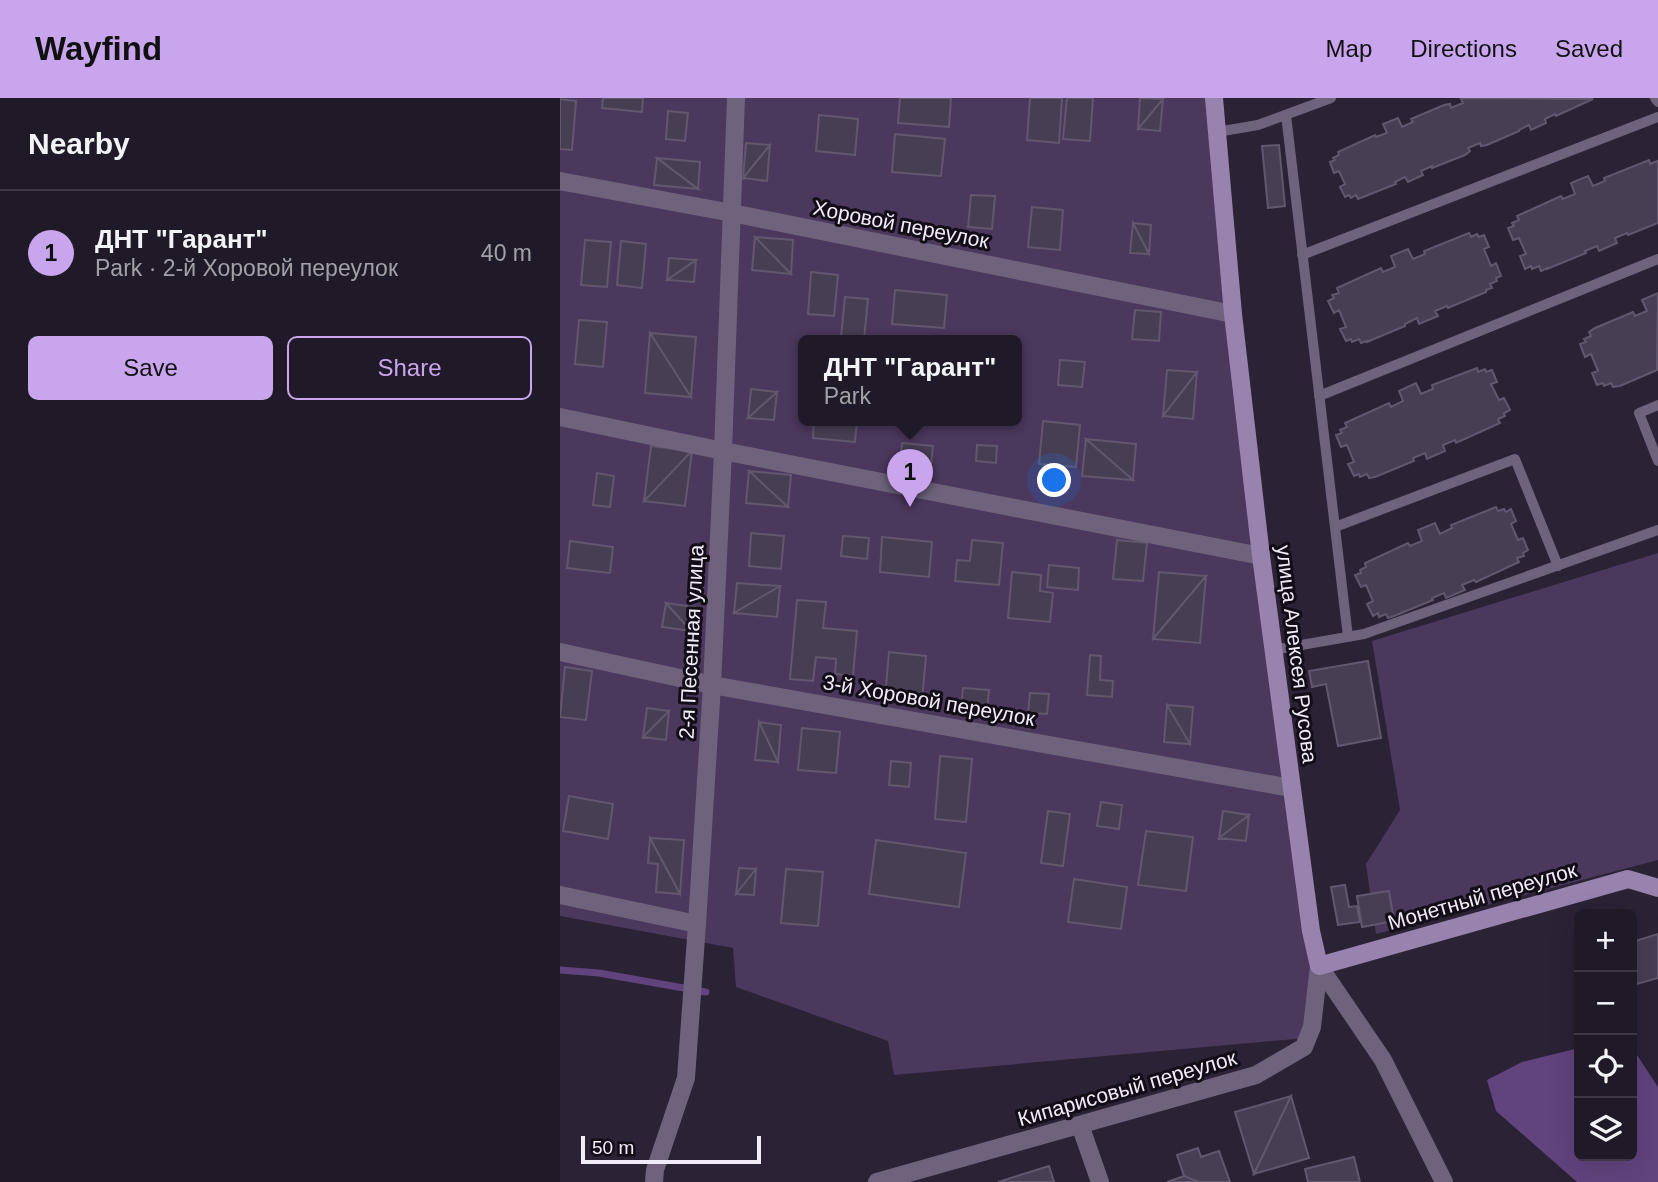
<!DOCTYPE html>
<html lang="en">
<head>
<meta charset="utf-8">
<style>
  body { margin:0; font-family:Helvetica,sans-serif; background:#282330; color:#f1f3f6 }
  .controls { position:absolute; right:21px; bottom:21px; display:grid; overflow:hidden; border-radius:10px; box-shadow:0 7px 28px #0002 }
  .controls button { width:63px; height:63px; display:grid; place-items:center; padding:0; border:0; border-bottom:2px solid #3d3845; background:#201a28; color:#f1f3f6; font:35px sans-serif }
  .scale { position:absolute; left:21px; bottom:18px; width:180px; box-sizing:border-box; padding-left:7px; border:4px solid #f2ecf9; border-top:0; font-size:19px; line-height:24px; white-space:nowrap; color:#f2ecf9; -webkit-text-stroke:5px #120d16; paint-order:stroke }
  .you { position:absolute; left:495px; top:383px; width:24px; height:24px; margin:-18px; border:5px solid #fff; border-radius:50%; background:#1a73e8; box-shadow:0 0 0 10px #1a73e833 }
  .badge { display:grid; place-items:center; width:46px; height:46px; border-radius:50%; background:#c9a5ee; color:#111; font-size:23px; font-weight:700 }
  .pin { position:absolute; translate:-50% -58px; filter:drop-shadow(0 2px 4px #0008) }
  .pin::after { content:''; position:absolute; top:37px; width:24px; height:21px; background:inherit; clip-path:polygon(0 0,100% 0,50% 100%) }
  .popup { position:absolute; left:238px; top:237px; width:224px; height:91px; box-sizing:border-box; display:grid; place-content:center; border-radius:10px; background:#201a28; filter:drop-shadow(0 2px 5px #0005); font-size:23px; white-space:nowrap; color:#a2a1a8 }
  .popup b { font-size:26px; color:#f1f3f6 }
  .popup::after { content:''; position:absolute; left:50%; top:100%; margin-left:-14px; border:14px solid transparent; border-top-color:#201a28 }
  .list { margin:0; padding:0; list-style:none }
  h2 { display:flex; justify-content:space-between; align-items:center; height:91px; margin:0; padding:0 28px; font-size:30px }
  h2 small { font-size:23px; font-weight:400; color:#a2a1a8 }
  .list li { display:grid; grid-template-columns:46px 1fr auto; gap:21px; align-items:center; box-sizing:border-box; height:126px; padding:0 28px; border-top:2px solid #3d3845 }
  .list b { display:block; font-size:26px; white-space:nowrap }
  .list p { margin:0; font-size:23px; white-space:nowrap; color:#a2a1a8 }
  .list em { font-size:23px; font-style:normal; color:#a2a1a8 }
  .actions { display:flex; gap:14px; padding:21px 28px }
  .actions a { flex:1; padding:16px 0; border:2px solid #c9a5ee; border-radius:10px; text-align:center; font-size:24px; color:#c9a5ee }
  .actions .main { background:#c9a5ee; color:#111 }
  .icon { flex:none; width:38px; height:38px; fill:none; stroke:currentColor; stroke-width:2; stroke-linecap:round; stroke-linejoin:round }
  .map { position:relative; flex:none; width:1098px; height:1084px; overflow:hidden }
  header { display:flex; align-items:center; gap:42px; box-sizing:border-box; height:98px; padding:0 35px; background:#c9a5ee; color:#111 }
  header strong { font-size:33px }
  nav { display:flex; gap:38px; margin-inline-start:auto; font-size:24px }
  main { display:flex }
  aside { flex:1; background:#201a28 }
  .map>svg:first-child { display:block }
  .green { fill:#4b385d; fill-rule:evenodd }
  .water { fill:#61437d }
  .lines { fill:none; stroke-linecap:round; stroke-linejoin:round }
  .stream { stroke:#61437d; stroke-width:7 }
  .building { fill:#483e54; stroke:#62576e; stroke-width:2 }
  .lane { stroke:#6e627c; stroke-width:10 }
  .street { stroke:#6e627c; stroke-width:18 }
  .secondary { stroke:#9783ad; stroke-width:18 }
  .labels { text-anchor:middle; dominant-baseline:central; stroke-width:6; stroke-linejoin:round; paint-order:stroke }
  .street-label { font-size:21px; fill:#f2ecf9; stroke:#120d16 }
</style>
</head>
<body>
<header>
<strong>Wayfind</strong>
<nav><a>Map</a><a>Directions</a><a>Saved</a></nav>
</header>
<main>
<aside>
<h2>Nearby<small></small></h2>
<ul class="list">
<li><span class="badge">1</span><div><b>ДНТ &quot;Гарант&quot;</b><p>Park · 2-й Хоровой переулок</p></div><em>40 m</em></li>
</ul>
<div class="actions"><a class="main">Save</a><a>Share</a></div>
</aside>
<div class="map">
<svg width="1098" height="1084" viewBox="0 0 1098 1084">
  <rect width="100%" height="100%" fill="#2b2235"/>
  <path class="green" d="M0 0H655L758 939 334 977 328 943 176 889 173 850 0 818ZM243 243H457V323H243Z
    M1098 455V762L816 836 806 766 840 712 812 543Z"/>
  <path class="water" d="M1019 950V1058H1072V956L1077 957 1098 989V1084H1017L936 1013 927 982 962 964Z"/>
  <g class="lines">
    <path class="stream" d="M0 872 39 875 146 894"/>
  </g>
  <path class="building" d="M43 0H83L82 14 42 10Z
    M340 0H391L389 29 338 25Z
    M470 0H502L499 45 467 42Z
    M507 0H533L530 43 503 41Z
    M580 0 603 1 578 31Z
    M905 0 1033 1 996 18 995 16 985 21 986 25 971 32 969 27 959 32V33L927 47 921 48 920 45 908 50 910 53 905 57 872 70V68L861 73 863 77 848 84 845 79 835 84 836 86 803 99 798 101 796 97 791 100 789 97 785 99 780 89 785 86 779 73 774 75 770 64 775 62 773 60 779 57 778 54 815 37 816 39 827 35 823 26 838 20 842 29 853 24 851 21 884 7 890 6 891 10 903 5 901 1Z
    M0 1 16 3 12 52 0 51Z
    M603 1 600 33 578 31Z
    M108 13 128 15 125 43 106 41Z
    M259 17 298 21 295 57 256 53Z
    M335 36 385 41 381 78 332 74Z
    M186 45 210 47 183 80Z
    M210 47 207 83 183 80Z
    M719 47 725 108 708 110 702 48Z
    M97 60 138 91 94 87Z
    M97 60 140 64 138 91Z
    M1089 62 1090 66 1097 63 1098 66V125L1068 137 1067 135 1055 140 1057 145 1039 153 1037 148 1025 153 1026 155 987 171V170L981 173 979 168 972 171 971 168 965 171 960 158 966 156 959 140 953 142 948 130 954 128 952 125 959 122 957 118 1001 98 1003 101 1015 96 1011 85 1028 78 1033 88 1045 83 1044 80Z
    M411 97 435 98 432 131 408 129Z
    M472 109 503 112 500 152 468 149Z
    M573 125 589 156 570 155Z
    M573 125 591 127 589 156Z
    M909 135 911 139 917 136 919 139 924 137 929 149 924 151 931 168 936 165 941 178 936 180 937 183 930 186 932 190 926 192V194L888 210 887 208 875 213 878 218 859 226 857 220 845 226V228L807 244V243L801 245 799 241 792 244 791 241 786 243 780 231 786 229 779 212 774 215 768 203 774 200 772 197 779 195 777 190 821 170 823 174 835 169 831 158 848 151 853 161 865 156 864 153Z
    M195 139 233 142 231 176Z
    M195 139 231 176 192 172Z
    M25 142 51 144 47 189 21 187Z
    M61 143 86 146 82 190 57 187Z
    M109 160 136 162 107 182Z
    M136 162 134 184 107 182Z
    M251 174 278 177 274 218 248 216Z
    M335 192 387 197 384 230 332 226Z
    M1098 195 1097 272 1060 288 1053 289 1051 285 1044 288 1043 285 1037 287 1032 275 1038 273 1031 256 1025 259 1020 246 1026 244 1024 241 1031 238 1029 234 1035 230 1073 214 1075 218 1087 213 1082 202Z
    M285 199 308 201 304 241 281 239Z
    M575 212 601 214 599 243 572 241Z
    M19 222 47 224 43 269 15 266Z
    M90 235 136 239 131 299Z
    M90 235 131 299 85 295Z
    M500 262 525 264 522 289 498 287Z
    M917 270 918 274 925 271 926 274 932 272 937 284 931 286 939 302 944 300 950 312 944 315 945 318 938 321 940 325 896 345 895 342 883 347 885 353 867 361 865 355 853 360 854 363 815 379 809 380 807 376 800 379 799 376 794 378 788 366 794 364 787 347 781 349 776 337 782 335 780 332 787 329 785 325 829 305 831 309 843 303 839 293 856 285 861 296 873 291 872 287Z
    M607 272 637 274 603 318Z
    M637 274 633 321 603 318Z
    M191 291 217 294 188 320Z
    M217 294 214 322 188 320Z
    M254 323H297L295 344 253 340Z
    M483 323 520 327 516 369 479 366Z
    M526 341 576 346 573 382Z
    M526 341 573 382 522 378Z
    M342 345 373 348 370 377 339 374Z
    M417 347 437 348 436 365 416 363Z
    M91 348 132 353 84 403Z
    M132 353 125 408 84 403Z
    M189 373 228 409 186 405Z
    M189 373 231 377 228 409Z
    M37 375 54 378 50 409 33 407Z
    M936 409 938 413 944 411 946 414 951 411 956 423 951 426 958 442 963 440 968 452 963 455 964 458 957 460 959 464 916 484 914 482 902 487 905 492 886 500 884 495 872 500 873 502 834 518 828 520 826 516 819 519 818 515 813 518 807 506 813 503 806 487 801 489 795 477 801 475 800 472 806 469 805 465 848 445 850 448 862 443 858 432 875 425 880 436 892 430 891 427Z
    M191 435 224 438 221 471 189 468Z
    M283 438 309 440 307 461 281 458Z
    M322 439 372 444 369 479 320 474Z
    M412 442 443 445 439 487 395 483 397 462 410 463Z
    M557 442 587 445 583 483 553 481Z
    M10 443 53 449 50 475 7 470Z
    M489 467 519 470 518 492 487 489Z
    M452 474 481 477 480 493 493 495 490 524 448 520Z
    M599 474 646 478 593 541Z
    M646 478 640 545 593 541Z
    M177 485 220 488 174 515Z
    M220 488 217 519 174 515Z
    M237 502 266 504 263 530 297 533 293 578 275 576 276 561 256 559 253 583 230 581Z
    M106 505 135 509 131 533Z
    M106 505 131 533 102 529Z
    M329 554 366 558 362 603 325 600Z
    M530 557 541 558 540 582 553 583 552 599 527 597Z
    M808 563 821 640 778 648 766 586 752 589 749 573Z
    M5 569 32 573 26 622 0 619Z
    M403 590 429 592 427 614 401 611Z
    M470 595 489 596 487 616 468 615Z
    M607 607 633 609 630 646Z
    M607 607 630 646 604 644Z
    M87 610 109 613 83 639Z
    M109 613 106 642 83 639Z
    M199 624 218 664 195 662Z
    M199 624 221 627 218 664Z
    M242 630 280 634 276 675 238 672Z
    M380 658 412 661 406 724 375 721Z
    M331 663 351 665 349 689 329 687Z
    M9 698 53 706 48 741 3 733Z
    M541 704 562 707 559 731 537 728Z
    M488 713 510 716 503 768 481 765Z
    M663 713 689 717 659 740Z
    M689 717 686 743 659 740Z
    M586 733 633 739 626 793 578 787Z
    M90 740 124 742 120 796Z
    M90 740 120 796 96 794 98 766 88 765Z
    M316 742 406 755 399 809 309 796Z
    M179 770 196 771 176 796Z
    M196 771 194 797 176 796Z
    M226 771 263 774 258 828 221 825Z
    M514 781 567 789 561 831 508 824Z
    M785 787 789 809 797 808 800 824 778 827 771 789Z
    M829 793 834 823 802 829 797 798Z
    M1098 836V880L1073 887 1072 844Z
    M731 998 749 1060 694 1076Z
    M731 998 694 1076 675 1014Z
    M638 1050 641 1059 659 1053 670 1084H639L624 1078 617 1057Z
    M794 1059 800 1084H748L745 1071Z
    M489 1068 494 1084H438Z
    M624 1078 639 1084H607Z"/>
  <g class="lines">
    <path class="lane" d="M1095 0 1098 4
      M726 17 788 539
      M657 34 698 27 771 0
      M742 157 1098 19
      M759 298 1098 161
      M1098 307 1079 315 1098 363
      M775 429 955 361 998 468
      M713 552 804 536 1098 432"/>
    <path class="street" d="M0 83 172 115 673 216
      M0 319 163 353 701 458
      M0 554 152 587 731 690
      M0 797 137 826
      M759 868 823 962 884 1084
      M520 1027 540 1084
      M94 1084 95 1072 126 980 137 826 152 587 163 353 176 0
      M317 1084 696 977 744 949 752 929 759 868"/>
    <path class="secondary" d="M654 0 673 216 701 458 751 833 759 868 1068 781 1098 790"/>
  </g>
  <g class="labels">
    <g class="street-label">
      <text transform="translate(341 126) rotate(11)">Хоровой переулок</text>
      <text transform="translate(131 544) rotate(-87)">2-я Песенная улица</text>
      <text transform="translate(737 556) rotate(83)">улица Алексея Русова</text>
      <text transform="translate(369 602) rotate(10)">3-й Хоровой переулок</text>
      <text transform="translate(922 798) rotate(-16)">Монетный переулок</text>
      <text transform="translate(567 990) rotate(-16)">Кипарисовый переулок</text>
    </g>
  </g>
</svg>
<div class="controls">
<button>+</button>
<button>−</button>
<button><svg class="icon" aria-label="locate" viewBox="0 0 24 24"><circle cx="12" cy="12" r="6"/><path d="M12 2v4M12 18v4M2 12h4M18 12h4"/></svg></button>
<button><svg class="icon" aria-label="layers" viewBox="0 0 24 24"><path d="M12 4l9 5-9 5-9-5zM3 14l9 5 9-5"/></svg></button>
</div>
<div class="scale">50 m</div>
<div class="you"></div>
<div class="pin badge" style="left:350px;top:409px">1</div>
<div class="popup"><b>ДНТ &quot;Гарант&quot;</b>Park</div>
</div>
</main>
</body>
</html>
